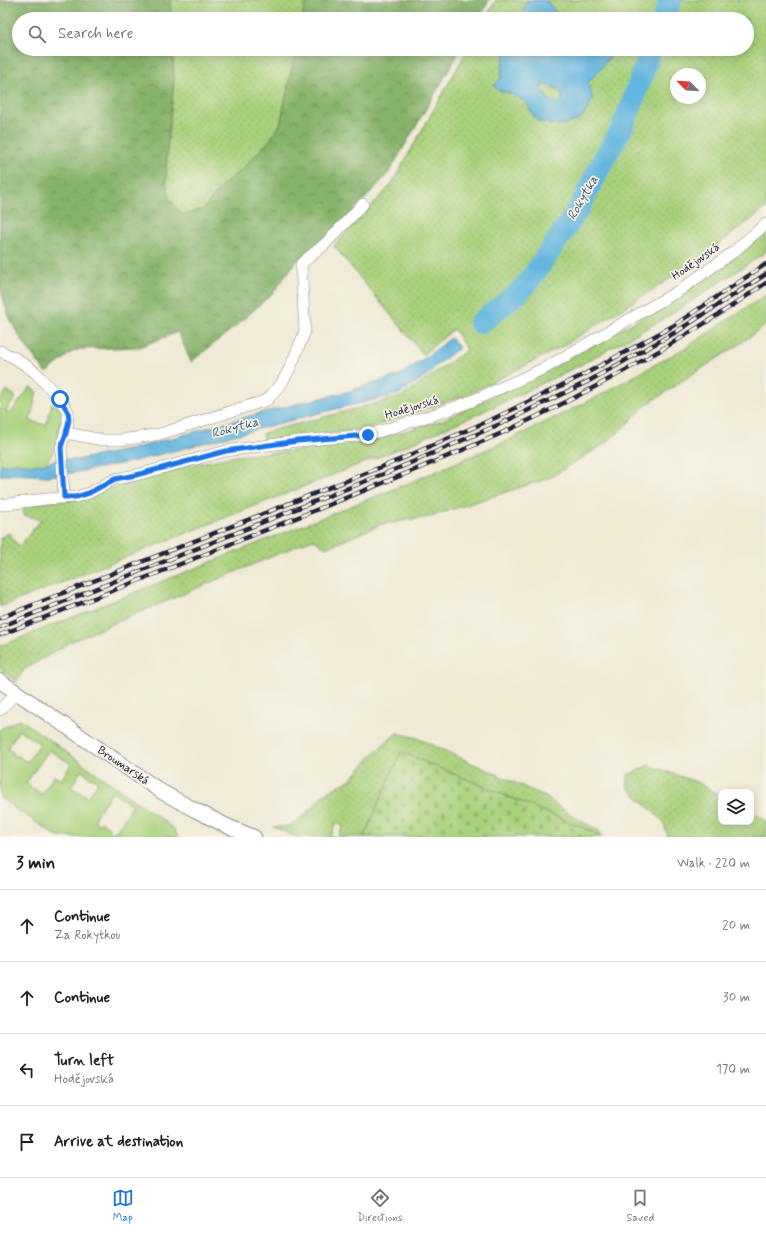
<!DOCTYPE html>
<html lang="en">
<head>
<meta charset="utf-8">
<style>
  body { margin:0; font-family:Mynerve,sans-serif; background:#f6f6f6; color:#202124 }
  .controls { position:absolute; right:12px; bottom:12px; display:grid; overflow:hidden; border-radius:8px; box-shadow:0 2px 10px #0003 }
  .controls button { width:36px; height:36px; display:grid; place-items:center; padding:0; border:0; border-bottom:1px solid #e0e0e0; background:#fff; color:#202124; font:20px sans-serif }
  .compass { position:absolute; left:670px; top:68px; width:36px; height:36px; border-radius:50%; background:#fff; box-shadow:0 2px 10px #0003; rotate:294deg }
  .stop { position:absolute; width:12px; height:12px; margin:-9px; border:3px solid #1a73e8; border-radius:50%; background:#fff }
  .stop.end { background:#1a73e8; border-color:#fff; box-shadow:0 1px 4px #0008 }
  .list { margin:0; padding:0; list-style:none }
  h2 { display:flex; justify-content:space-between; align-items:center; height:52px; margin:0; padding:0 16px; font-size:17px }
  h2 small { font-size:13px; font-weight:400; color:#757577 }
  .list li { display:grid; grid-template-columns:26px 1fr auto; gap:12px; align-items:center; box-sizing:border-box; height:72px; padding:0 16px; border-top:1px solid #e0e0e0 }
  .list b { display:block; font-size:15px; white-space:nowrap }
  .list p { margin:0; font-size:13px; white-space:nowrap; color:#757577 }
  .list em { font-size:13px; font-style:normal; color:#757577 }
  .icon { flex:none; width:22px; height:22px; fill:none; stroke:currentColor; stroke-width:2; stroke-linecap:round; stroke-linejoin:round }
  .map { position:relative; flex:none; width:766px; height:837px; overflow:hidden }
  .search { position:absolute; background:#fff; box-shadow:0 2px 10px #0003; left:12px; right:12px; top:12px; height:44px; display:flex; align-items:center; gap:10px; box-sizing:border-box; padding:0 14px; border-radius:22px; color:#757577; font-size:15px }
  .sheet { height:340px; background:#fff }
  nav { display:flex; justify-content:space-around; align-items:center; box-sizing:border-box; height:56px; border-top:1px solid #e0e0e0; background:#fff; font-size:11px; color:#757577 }
  nav a { display:grid; justify-items:center; gap:2px }
  nav .on { color:#1a73e8 }
  .map>svg:first-child { display:block }
  .grass { fill:url(#grass-dots); stroke:#667a5b; fill-rule:evenodd }
  .forest { fill:url(#forest-crowns); stroke:#546a53 }
  .cemetery { fill:url(#cemetery-stones); stroke:#667a5b }
  .garden { fill:#a9d17b; stroke:#667a5b; fill-rule:evenodd }
  .water { fill:#63b6df; stroke:#426c8d; fill-rule:evenodd }
  .lines { fill:none; stroke-linecap:round; stroke-linejoin:round }
  .river { stroke:#63b6df; stroke-width:22 }
  .minor-casing { stroke:#888688; stroke-width:12 }
  .tertiary-casing { stroke:#888688; stroke-width:16 }
  .minor { stroke:#fff; stroke-width:11 }
  .tertiary { stroke:#fff; stroke-width:14 }
  .rail-casing { stroke:#22223b; stroke-width:4.5 }
  .rail { stroke:#f7f3e8; stroke-width:3; stroke-dasharray:9; stroke-linecap:butt }
  .route { stroke:#1a73e8; stroke-width:5 }
  .labels { text-anchor:middle; dominant-baseline:central; stroke-width:3.5; stroke-linejoin:round; paint-order:stroke }
  .street-label { font-size:12px; fill:#22223b; stroke:#f7f3e8 }
  .water-label { font-size:13px; font-style:italic; fill:#395674; stroke:#f7f3e8 }
</style>
</head>
<body>
<div class="map">
<svg width="766" height="837" viewBox="0 0 766 837">
  <defs>
    <pattern id="grass-dots" width="8" height="8" patternUnits="userSpaceOnUse"><rect width="8" height="8" fill="#a9d17b"/><path d="M2 2h.1M6 6h.1" fill="none" stroke="#91b36b" stroke-width="1.8" stroke-linecap="round"/></pattern>
    <pattern id="forest-crowns" width="20" height="18" patternUnits="userSpaceOnUse"><rect width="20" height="18" fill="#86b36b"/><path d="M2 6a3 3 0 1 1 6 0M12 15a3 3 0 1 1 6 0" fill="none" stroke="#6d9159"/></pattern>
    <pattern id="cemetery-stones" width="16" height="16" patternUnits="userSpaceOnUse"><rect width="16" height="16" fill="#a9d17b"/><path d="M2 7V4a2 2 0 0 1 4 0v3zM10 15v-3a2 2 0 0 1 4 0v3z" fill="#91b36b"/></pattern>
  </defs>
  <rect width="100%" height="100%" fill="#f7f3e8"/>
  <filter id="ink" filterUnits="userSpaceOnUse"><feTurbulence type="fractalNoise" baseFrequency=".025" numOctaves="2"/><feDisplacementMap in="SourceGraphic" scale="8" xChannelSelector="R" yChannelSelector="G"/><feConvolveMatrix kernelMatrix="1 2 1 2 8 2 1 2 1" color-interpolation-filters="sRGB"/></filter>
  <filter id="wash" filterUnits="userSpaceOnUse"><feTurbulence type="fractalNoise" baseFrequency=".012" numOctaves="4" result="noise"/><feDisplacementMap in="SourceGraphic" scale="16" xChannelSelector="R" yChannelSelector="G"/><feGaussianBlur stdDeviation="0.9" result="paint"/><feColorMatrix in="noise" values="0 0 0 0 0 0 0 0 0 0 0 0 0 0 0 0 0 1.4 0 .05"/><feComposite in="paint" operator="in"/></filter>
  <g filter="url(#wash)">
    <rect width="100%" height="100%" fill="#efead4"/>
    <path class="grass" d="M170 0H306L302 19H171Z
      M496 0H528L525 4 522 19H485Z
      M546 0H766V208L687 268 563 346 469 394 368 428 264 443 263 433 401 397 467 350 454 329 423 354 334 246 391 185 468 49H506L502 66 501 78 497 90 506 92 525 101 537 121C553 126 573 128 585 113 588 109 590 103 593 99L587 84 601 68 611 55 607 49H747V19H561ZM676 74H700V98H676Z
      M172 49H296L280 125 269 141 241 170 225 183 203 209 188 214H181L169 198 166 182 167 151 174 80Z
      M539 85C548 84 554 87 561 92L562 100 558 105 549 100Z
      M766 232V252L667 317 578 366 491 408 396 450 0 607V538L9 533 19 547 41 520 23 515 25 504 73 500 195 464 236 456 303 450 371 441 443 420 547 371 680 296 749 246Z
      M766 295V325L737 346 691 375 645 406 619 432 601 446 549 478 429 517 382 524 326 548 313 539 72 641 25 669 16 682 0 668V646L409 483 506 441 595 398 685 348Z
      M397 733 417 738 544 796 569 814 594 828 599 831 603 837H599L596 833 401 752 364 837H338L343 826 336 823 331 836 334 837H297L273 827 289 826 303 817 324 794 351 779 379 748Z
      M649 765 699 783 721 796V822H751V811L766 821V837H668L663 821 628 788V775Z"/>
    <path class="forest" d="M0 0H170L171 19H19V49H172L174 80 167 151 166 182 169 198 181 214H188L203 209 225 183 241 170 269 141 280 125 296 49H461L388 174 340 225 298 259 274 292 237 325 191 362 178 332 139 347 80 349 72 352 46 373C32 354 15 334 7 311 4 303 2 293 0 284Z
      M306 0H489L479 19H302Z"/>
    <path class="cemetery" d="M401 752 596 833 599 837H364Z"/>
    <path class="garden" d="M30 387 37 392 30 421 46 425 52 403 63 410 55 449 45 464 32 465 17 463 5 465 0 464V401L7 390 16 397 6 411 10 414Z
      M20 719 161 819 174 829 178 837H58L0 798V729ZM19 730 40 744 27 762 17 755 16 757 13 756 14 753 7 748ZM49 750 71 764 61 780 54 776 42 794 26 783ZM81 771 98 782 88 797 71 787ZM112 792 133 806 116 831 112 833 109 831V827L102 822 98 824 95 821V817Z"/>
    <path class="water" d="M528 0H546L561 19H522L525 4Z
      M506 49H607L611 55 601 68 587 84 589 86 593 99C590 103 588 109 585 113 573 128 553 126 537 121L525 101 506 92 497 90 494 85 501 78 502 66ZM546 85 554 87 561 92 562 100 558 104 549 100 540 86Z
      M451 338 459 348 434 367 431 372 399 394 323 412 131 462 66 474 48 476 17 474 8 475H0V464L5 465 16 463 32 465 45 464 54 460 67 459 76 460 133 449 268 411 346 392 400 375 425 358Z"/>
    <g class="lines">
      <path class="river" d="M663 19 671 0
        M480 323 518 293 532 277 580 207 606 155 621 130 631 106 651 49"/>
    </g>
  </g>
  <g filter="url(#ink)">
    <g class="lines">
      <defs>
        <path id="minor" d="M0 351 15 358 35 372 60 399 68 412V424L61 447 64 497
          M66 433 103 440H120L135 438 160 434 267 400 280 386 291 366 305 331 301 264 325 244 363 204
          M0 505 46 499 76 497 89 493 115 479 136 475 226 451 298 441 368 435 442 412 472 401 545 368 680 290 732 253 766 224
          M0 710 16 693"/>
        <path id="tertiary" d="M0 681 162 792 195 810 229 827 254 837"/>
      </defs>
      <use href="#minor" class="minor-casing"/>
      <use href="#tertiary" class="tertiary-casing"/>
      <use href="#minor" class="minor"/>
      <use href="#tertiary" class="tertiary"/>
      <defs>
        <path id="rail" d="M0 618 399 460 495 418 583 375 673 326 766 264
          M0 627 401 467 500 424 587 382 676 332 766 274
          M0 635C105 594 211 552 316 510 379 484 442 460 504 432 595 390 683 340 766 283"/>
      </defs>
      <use href="#rail" class="rail-casing"/>
      <use href="#rail" class="rail"/>
    </g>
  </g>
  <g class="lines" filter="url(#ink)">
    <path class="route" d="M60 399 68 412 69 420 66 433 61 447 64 497H76L89 493 115 479 136 475 226 451 298 441 368 435"/>
  </g>
  <g class="labels">
    <g class="street-label">
      <text transform="translate(696 262) rotate(-35)">Hodějovská</text>
      <text transform="translate(412 408) rotate(-17)">Hodějovská</text>
      <text transform="translate(123 766) rotate(34)">Broumarská</text>
    </g>
    <g class="water-label">
      <text transform="translate(583 198) rotate(-60)">Rokytka</text>
      <text transform="translate(235 428) rotate(-15)">Rokytka</text>
    </g>
  </g>
</svg>
<div class="controls">
<button><svg class="icon" aria-label="layers" viewBox="0 0 24 24"><path d="M12 4l9 5-9 5-9-5zM3 14l9 5 9-5"/></svg></button>
</div>
<svg class="compass" viewBox="-18 -18 36 36"><path d="M0-13l5 13h-10z" fill="#e53935"/><path d="M0 13l5-13h-10z" fill="#757577"/></svg>
<div class="stop" style="left:60px;top:399px"></div>
<div class="stop end" style="left:368px;top:435px"></div>
<div class="search"><svg class="icon" aria-label="search" viewBox="0 0 24 24"><circle cx="10" cy="10" r="6"/><path d="M15 15l6 6"/></svg>Search here</div>
</div>
<section class="sheet">
<h2>3 min<small>Walk · 220 m</small></h2>
<ul class="list">
<li><svg class="icon" aria-label="ahead" viewBox="0 0 24 24"><path d="M12 20V5M6 11l6-6 6 6"/></svg><div><b>Continue</b><p>Za Rokytkou</p></div><em>20 m</em></li>
<li><svg class="icon" aria-label="ahead" viewBox="0 0 24 24"><path d="M12 20V5M6 11l6-6 6 6"/></svg><div><b>Continue</b></div><em>30 m</em></li>
<li><svg class="icon" aria-label="left" viewBox="0 0 24 24"><path d="M17 20v-9H6M10 6l-5 5 5 5"/></svg><div><b>Turn left</b><p>Hodějovská</p></div><em>170 m</em></li>
<li><svg class="icon" aria-label="arrive" viewBox="0 0 24 24"><path d="M6 21V4h12l-3 4 3 4H6"/></svg><div><b>Arrive at destination</b></div></li>
</ul>
</section>
<nav>
<a class="on"><svg class="icon" aria-label="map" viewBox="0 0 24 24"><path d="M3 6l6-2 6 2 6-2v14l-6 2-6-2-6 2zM9 4v14M15 6v14"/></svg>Map</a>
<a><svg class="icon" aria-label="directions" viewBox="0 0 24 24"><path d="M12 3l9 9-9 9-9-9zM9 14v-3h6M13 9l2 2-2 2"/></svg>Directions</a>
<a><svg class="icon" aria-label="saved" viewBox="0 0 24 24"><path d="M7 4h10v16l-5-4-5 4z"/></svg>Saved</a>
</nav>
</body>
</html>
